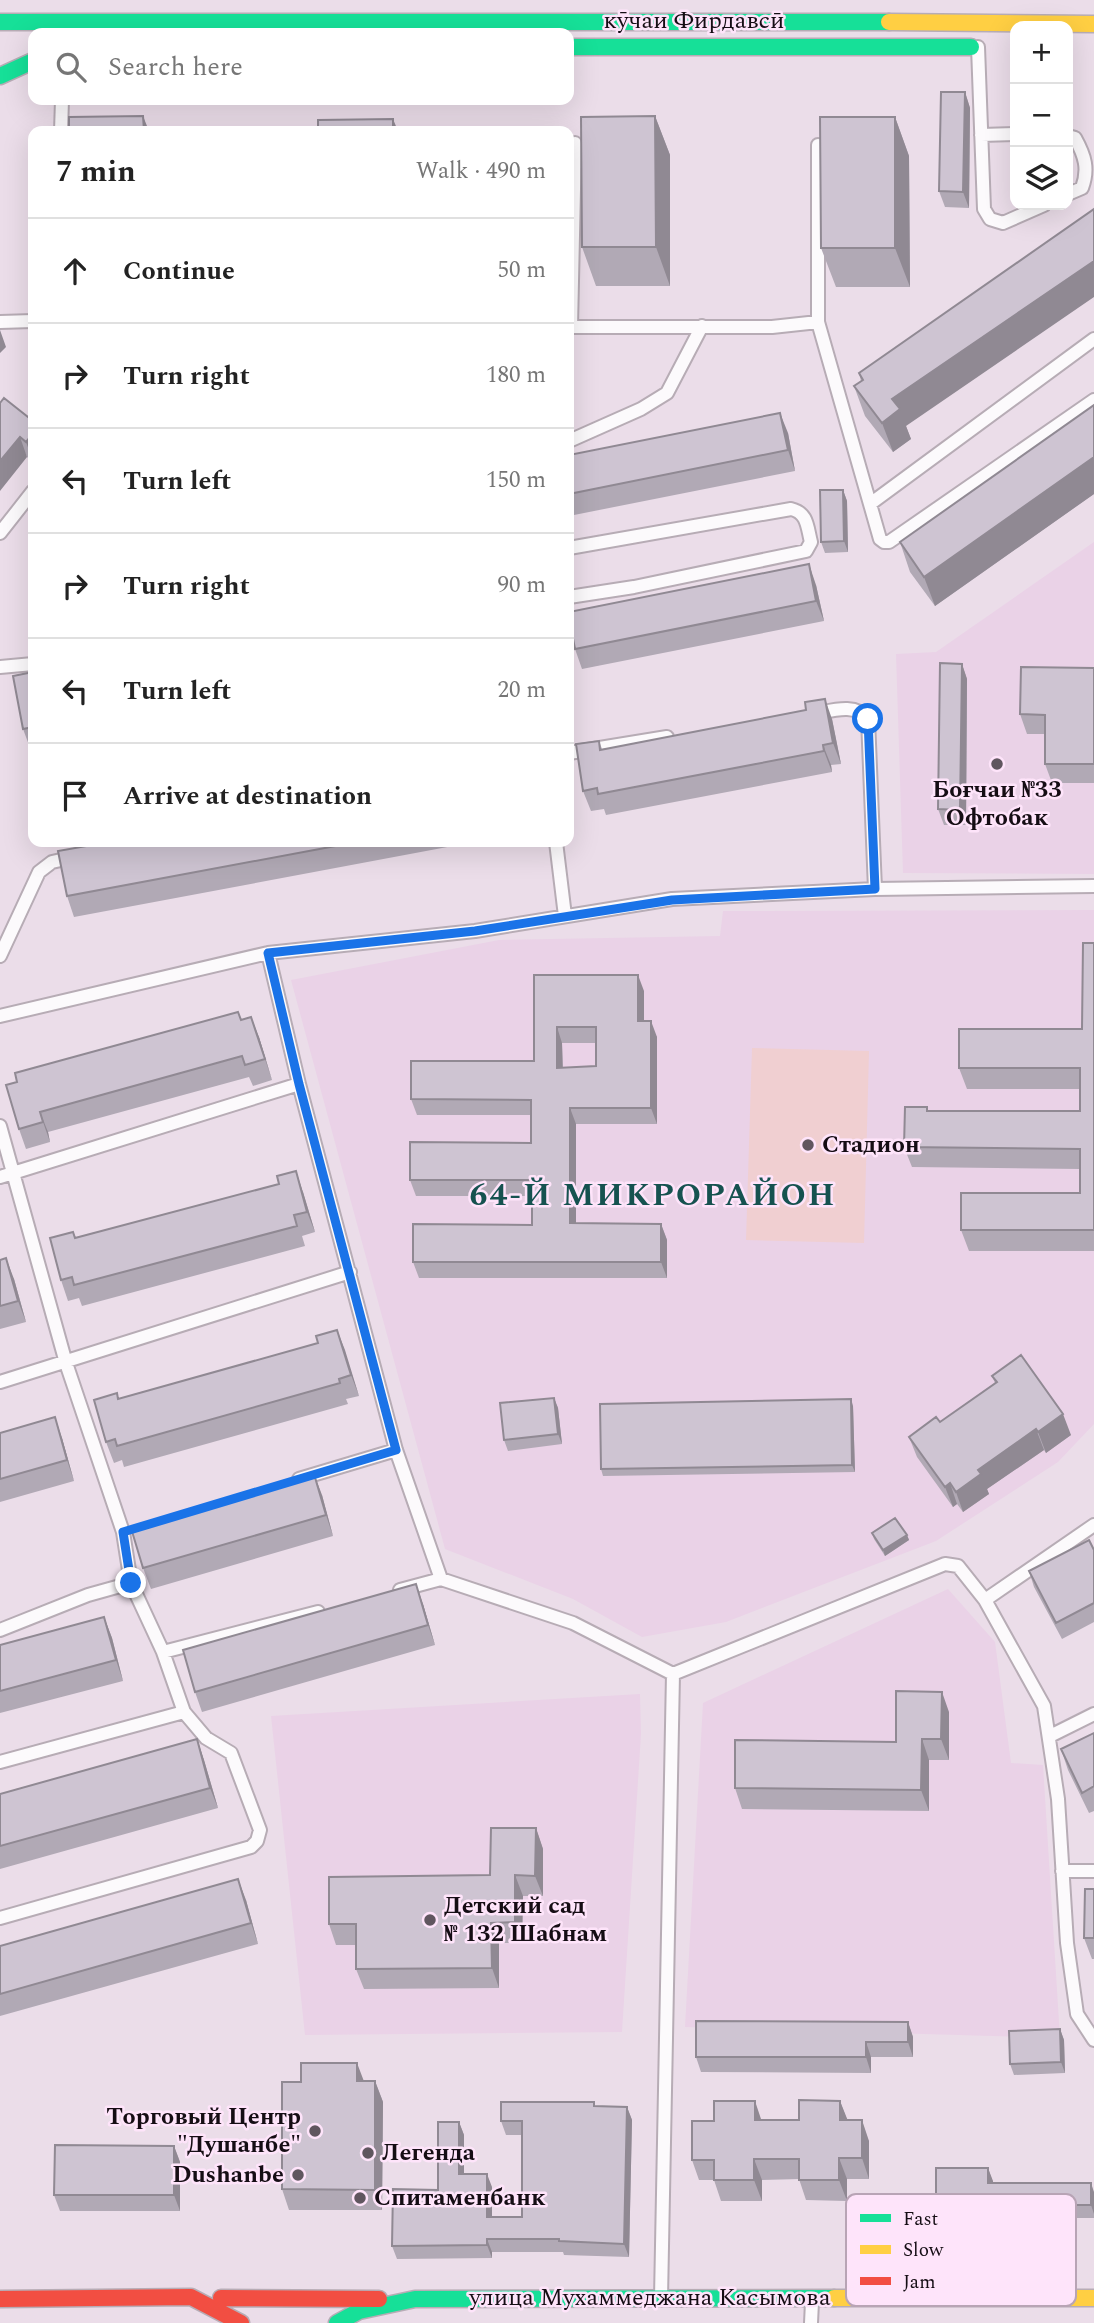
<!DOCTYPE html>
<html lang="en">
<head>
<meta charset="utf-8">
<style>
  body { margin:0; font-family:Spectral,serif; background:#f6f6f6; color:#222 }
  .controls { position:absolute; right:21px; top:21px; display:grid; overflow:hidden; border-radius:14px; box-shadow:0 7px 28px #0002 }
  .controls button { width:63px; height:63px; display:grid; place-items:center; padding:0; border:0; border-bottom:2px solid #e0e0e0; background:#fff; color:#222; font:35px sans-serif }
  .stop { position:absolute; width:21px; height:21px; margin:-16px; border:5px solid #1a73e8; border-radius:50%; background:#fff }
  .stop.end { background:#1a73e8; border-color:#fff; box-shadow:0 2px 7px #0008 }
  .list { margin:0; padding:0; list-style:none }
  h2 { display:flex; justify-content:space-between; align-items:center; height:91px; margin:0; padding:0 28px; font-size:30px }
  h2 small { font-size:23px; font-weight:400; color:#767676 }
  .list li { display:grid; grid-template-columns:46px 1fr auto; gap:21px; align-items:center; box-sizing:border-box; height:105px; padding:0 28px; border-top:2px solid #e0e0e0 }
  .list b { display:block; font-size:26px; white-space:nowrap }
  .list em { font-size:23px; font-style:normal; color:#767676 }
  .icon { flex:none; width:38px; height:38px; fill:none; stroke:currentColor; stroke-width:2; stroke-linecap:round; stroke-linejoin:round }
  .map { position:relative; flex:none; width:1094px; height:2323px; overflow:hidden }
  .search { position:absolute; background:#fff; box-shadow:0 7px 28px #0002; left:28px; top:28px; width:546px; height:77px; display:flex; align-items:center; gap:18px; box-sizing:border-box; padding:0 24px; border-radius:14px; color:#767676; font-size:26px }
  .panel { position:absolute; background:#fff; box-shadow:0 7px 28px #0002; left:28px; top:126px; width:546px; height:721px; border-radius:14px }
  .map>svg:first-child { display:block }
  .built { fill:#ead2e7 }
  .green { fill:#f0cfd1 }
  .lines { fill:none; stroke-linecap:round; stroke-linejoin:round }
  .lane-casing { stroke:#b7acb5; stroke-width:16 }
  .fast-casing { stroke:#b7acb5; stroke-width:19 }
  .slow-casing { stroke:#b7acb5; stroke-width:19 }
  .jam-casing { stroke:#b7acb5; stroke-width:19 }
  .lane { stroke:#fcfafc; stroke-width:12 }
  .fast { stroke:#16e098; stroke-width:16 }
  .slow { stroke:#ffcf43; stroke-width:16 }
  .jam { stroke:#f24e42; stroke-width:16 }
  .wall { fill:#b1a9b5; fill-rule:evenodd }
  .shaded-wall { fill:#908993 }
  .building { fill:#cec4d2; stroke:#908993; stroke-width:2; fill-rule:evenodd }
  .route { stroke:#1a73e8; stroke-width:9 }
  .poi-dot { fill:#60565f; stroke:#fee4fa; stroke-width:2.5 }
  .labels { text-anchor:middle; dominant-baseline:central; stroke-width:5; stroke-linejoin:round; paint-order:stroke }
  .street-label { font-size:24px; fill:#150d14; stroke:#fee4fa }
  .poi-label { font-size:24px; font-weight:bold; fill:#150d14; stroke:#fee4fa; text-anchor:start }
  .district-label { font-size:32px; font-weight:bold; letter-spacing:2px; fill:#165250; stroke:#fee4fa }
  .key { fill:#fee4fa; stroke:#b8a4b5; stroke-width:2 }
  .key-label { font-size:19px; fill:#150d14 }
</style>
</head>
<body>
<div class="map">
<svg width="1094" height="2323" viewBox="0 0 1094 2323">
  <rect width="100%" height="100%" fill="#ebdde9"/>
  <path class="built" d="M1094 542V874L903 873 896 654 936 652Z
    M1094 910V1424L1058 1462 936 1541 726 1622 642 1637 573 1599 445 1549 291 980 499 940 720 936 723 911Z
    M948 1589 995 1642 1011 1763 1043 1765 1060 2038 685 2027 703 1703Z
    M640 1694 641 1734 622 2032 305 2035 271 1716Z"/>
  <path class="green" d="M752 1048 869 1051 864 1243 746 1240Z"/>
  <g class="lines">
    <defs>
      <path id="lane" d="M978 47 984 209 990 219 1003 223 1044 205
        M61 131 62 100
        M981 135 1015 134
        M1068 136 1075 138C1085 156 1089 169 1082 188L1068 194
        M818 145V322L870 504 1094 339
        M0 322 33 321
        M569 327H772L818 322
        M571 327 575 143
        M569 441 641 409 667 393 702 326
        M870 504 880 539 884 542H889L1094 400
        M0 533 33 491
        M569 548 791 509C808 513 807 527 811 542L806 551 634 587 569 597
        M0 667 33 664
        M813 714C831 711 855 702 868 719L875 889
        M569 753 667 737
        M556 842 565 916
        M268 953 299 1084 396 1450 441 1579 573 1623 673 1674 661 2298
        M0 956 39 872 52 862 74 857
        M0 1016 268 953 475 931 672 899 875 889 1094 886
        M0 1126 66 1363 123 1532 131 1583 163 1652 184 1712 206 1738 231 1753 260 1830 257 1841 251 1847 0 1918
        M0 1177 299 1084
        M0 1382 350 1272
        M299 1479 396 1450
        M400 1590 441 1579
        M985 1600 1044 1706 1058 1799 1067 1943 1077 2014 1094 2040
        M0 1630 88 1595 131 1583
        M163 1652 318 1612
        M673 1674 945 1564 958 1566 985 1600 1094 1525
        M1052 1735 1094 1714
        M0 1762 184 1712
        M1062 1871H1094
        M811 2323 812 2302"/>
      <path id="fast" d="M0 22H889
        M569 47H971
        M0 76 33 61
        M337 2323 359 2311 415 2299 834 2298"/>
      <path id="slow" d="M889 22 1094 24
        M834 2298H1094"/>
      <path id="jam" d="M221 2298 379 2299
        M0 2299 191 2297 241 2323"/>
    </defs>
    <use href="#lane" class="lane-casing"/>
    <use href="#fast" class="fast-casing"/>
    <use href="#slow" class="slow-casing"/>
    <use href="#jam" class="jam-casing"/>
    <use href="#lane" class="lane"/>
    <use href="#fast" class="fast"/>
    <use href="#slow" class="slow"/>
    <use href="#jam" class="jam"/>
  </g>
  <path class="wall" d="M965 92 970 108 969 208 945 207 939 191Z
    M655 116 670 155V286H596L582 247Z
    M895 117 909 156 910 287H836L821 248Z
    M859 373 906 426 911 439 893 452 865 416 854 386 861 381Z
    M0 403 33 421V462L27 457Z
    M1094 405V494L935 606 910 572 900 542Z
    M788 433 795 471 569 516V455Z
    M843 490 847 501 848 552 825 553 821 542Z
    M816 585 824 621 582 669 575 649Z
    M962 664 967 679 966 825H944L938 809Z
    M1094 668V783H1052L1045 764V734H1027L1020 714Z
    M33 672V744L29 745 23 729Z
    M832 719 841 764 831 765 832 772 606 815 604 809 591 811 583 791 599 741 602 749Z
    M109 842H474L74 917 67 896Z
    M1094 943V1251H969L961 1230 1080 1193V1169L912 1167 904 1147 929 1111H1080V1089H967L959 1068 1082 1029Z
    M534 975 644 991V1021L657 1037V1124H576V1223L661 1224 667 1240V1278H419L413 1262 532 1225V1196H416L410 1180 531 1143V1115H417L411 1099 534 1061ZM562 1043H596V1066L563 1068Z
    M238 1012 241 1020 259 1037 272 1080 253 1086 249 1077 48 1132 50 1142 26 1149 19 1129 6 1085Z
    M303 1192 315 1232 302 1236 305 1246 82 1306 79 1298 68 1301 61 1280 73 1232 76 1238Z
    M0 1260 14 1279 26 1322 0 1329Z
    M337 1330 359 1396 346 1399 348 1404 124 1467 122 1460 114 1463 106 1442 119 1399 318 1343Z
    M992 1376 1071 1435 1046 1453 1044 1450 987 1489 989 1494 963 1512 957 1504 953 1507 917 1457 909 1437 940 1422 995 1383Z
    M554 1398 558 1408 562 1444 508 1451 504 1440Z
    M853 1406 855 1472 603 1476 601 1469Z
    M0 1433 62 1438 74 1481 0 1502Z
    M322 1495 333 1536 151 1589 143 1568Z
    M872 1533 907 1535 909 1540 885 1556 874 1539Z
    M1094 1550V1622L1062 1639 1034 1587 1029 1571Z
    M423 1604 435 1645 202 1712 195 1692Z
    M104 1617 112 1638 123 1681 0 1713V1645Z
    M949 1712V1760H929V1811L742 1809 735 1788 896 1742Z
    M1094 1733V1811L1089 1813 1068 1770 1061 1749Z
    M197 1739 204 1760 218 1808 0 1869V1794Z
    M536 1828 543 1849V1896H523L522 1943H499V1988L364 1989 356 1969V1945H336L329 1924 490 1875Z
    M1094 1889V1959H1092L1084 1938Z
    M246 1900 258 1944 0 2016V1946Z
    M908 2022 913 2037V2057H871V2073L701 2072 696 2057Z
    M1060 2029 1064 2040 1065 2073 1014 2075 1010 2064Z
    M364 2081H375L383 2102 382 2210H289L282 2189Z
    M840 2101 847 2120 869 2141V2179H847V2201L806 2200 799 2179 762 2180V2201H721L714 2180H699L692 2160 762 2120H799Z
    M594 2102 595 2106 627 2107 632 2120 629 2257 564 2255 563 2252H492V2258L397 2259 392 2246 438 2190 459 2122 464 2135V2174L492 2187V2217H522V2135H506L501 2121Z
    M174 2146 180 2162V2211H60L54 2195Z
    M988 2168 993 2183 1094 2192V2218H1069V2227L941 2225 936 2212Z"/>
  <path class="shaded-wall" d="M965 92 970 108 969 208 963 192Z
    M143 116 149 131H144Z
    M655 116 670 155V286L656 247Z
    M895 117 909 156 910 287 895 248Z
    M393 119 398 131H393Z
    M1094 261V297L906 426 911 439 893 452 882 423 892 399Z
    M0 330 6 347 0 353Z
    M780 413 788 433 795 471 788 450Z
    M33 433V461L26 442Z
    M20 437 27 457 0 491V461Z
    M1094 457V494L935 606 924 577Z
    M843 490 847 501 848 552 844 541Z
    M809 564 816 585 824 621 816 601Z
    M962 664 967 679 966 825 960 810Z
    M825 699 832 719 841 764 833 743Z
    M823 745 831 765 832 772 824 751Z
    M638 975 644 991V1037L638 1021Z
    M251 1017 259 1037 272 1080Z
    M651 1021 657 1037V1124L651 1108Z
    M557 1027 562 1043 563 1084 557 1068Z
    M570 1108 576 1124V1239L570 1223Z
    M40 1112 48 1132 50 1142 43 1122Z
    M296 1171 303 1192 315 1232 307 1212Z
    M661 1224 667 1240V1278L661 1262Z
    M6 1258 14 1279 26 1322 18 1301Z
    M337 1330 345 1350 359 1396 351 1375Z
    M554 1398 558 1408 562 1444 558 1434Z
    M851 1399 853 1406 855 1472 852 1465Z
    M1063 1414 1071 1435 1046 1453 1038 1432Z
    M55 1417 62 1438 74 1481 67 1460Z
    M1036 1429 1044 1450 987 1489 989 1494 963 1512 956 1492 978 1470Z
    M314 1474 322 1495 333 1536 326 1515Z
    M950 1483 957 1504 953 1507 945 1487Z
    M907 1535 909 1540 885 1556 883 1550Z
    M416 1584 423 1604 435 1645 428 1625Z
    M104 1617 112 1638 123 1681 116 1660Z
    M942 1692 949 1712V1760L941 1739Z
    M197 1739 204 1760 218 1808 210 1788Z
    M922 1739 929 1760V1811L921 1790Z
    M536 1828 543 1849V1896L535 1876Z
    M515 1875 523 1896 522 1943 515 1922Z
    M238 1879 246 1900 258 1944 251 1923Z
    M491 1923 499 1943V1988L492 1968Z
    M908 2022 913 2037V2057L908 2042Z
    M1060 2029 1064 2040 1065 2073 1061 2062Z
    M866 2042 871 2057V2073L866 2057Z
    M357 2063 365 2084 357 2081Z
    M375 2081 383 2102 382 2210 375 2190Z
    M755 2101 762 2122 755 2120Z
    M840 2101 848 2121 840 2120Z
    M627 2107 632 2120 629 2257 624 2244Z
    M862 2120 869 2141V2179L862 2158Z
    M459 2122 464 2135V2187L459 2174Z
    M174 2146 180 2162V2211L174 2195Z
    M839 2158 847 2179V2201L839 2180Z
    M754 2159 762 2180V2201L754 2180Z
    M988 2168 993 2181V2196L988 2183Z
    M487 2174 492 2187V2230L487 2217Z
    M1091 2183 1094 2192V2214L1091 2205Z
    M1064 2205 1069 2218V2227L1064 2213Z
    M487 2239 492 2252V2258L487 2245Z"/>
  <path class="building" d="M941 92H965L963 192 939 191Z
    M143 116 144 131H69V117Z
    M655 116 656 247H582L581 117Z
    M820 117H895V248H821Z
    M393 119V131H318V120Z
    M1094 209V261L892 399 900 409 882 423 854 386 863 380 859 373Z
    M4 398 33 421V433L26 442 20 437 0 461V403Z
    M1094 405V457L924 577 900 542Z
    M780 413 788 450 569 494V455Z
    M820 490H843L844 541 821 542Z
    M809 564 816 601 575 649 569 618V612Z
    M940 663 962 664 960 810 938 809Z
    M1021 667 1094 668V764H1045V715L1020 714Z
    M33 672V727L23 729 13 676Z
    M825 699 833 743 823 745 824 751 598 794 597 788 583 791 576 744 599 741 600 750 806 710 805 702Z
    M109 842H357L67 896 58 851Z
    M1083 943H1094V1230H961V1193H1080V1149L904 1147 905 1107H927V1111H1080V1068H959V1029H1082Z
    M534 975H638V1021H651V1108H570V1223L661 1224V1262H413V1224L532 1225V1180H410V1142L531 1143V1100L411 1099V1061H534ZM557 1027H596V1066L557 1068Z
    M238 1012 241 1020 251 1017 265 1059 245 1065 242 1056 40 1112 43 1122 19 1129 6 1085 17 1082 15 1073Z
    M296 1171 307 1212 294 1215 297 1226 74 1285 72 1277 61 1280 50 1238 73 1232 75 1238 279 1184 277 1176Z
    M6 1258 18 1301 0 1306V1260Z
    M337 1330 351 1375 339 1379 340 1383 117 1446 115 1439 106 1442 94 1400 117 1393 118 1399 318 1343 316 1336Z
    M1021 1355 1063 1414 1038 1432 1036 1429 978 1470 981 1474 956 1492 950 1483 945 1487 909 1437 936 1417 940 1422 997 1382 992 1376Z
    M554 1398 558 1434 504 1440 500 1403Z
    M851 1399 852 1465 601 1469 600 1404Z
    M55 1417 67 1460 0 1479V1433Z
    M314 1474 326 1515 143 1568 131 1528Z
    M895 1518 907 1535 883 1550 872 1533Z
    M1089 1540 1094 1550V1603L1056 1623 1029 1571Z
    M416 1584 428 1625 195 1692 183 1650Z
    M104 1617 116 1660 0 1691V1645Z
    M896 1691 942 1692 941 1739H922L921 1790 735 1788V1740L896 1742Z
    M1094 1733V1786L1082 1793 1061 1749Z
    M197 1739 210 1788 0 1846V1794Z
    M491 1828H536L535 1876 515 1875V1922L491 1923 492 1968 356 1969V1924H329V1877L490 1875Z
    M238 1879 251 1923 0 1994V1946Z
    M1085 1889H1094V1938H1084Z
    M696 2021 908 2022V2042H866V2057H696Z
    M1060 2029 1061 2062 1010 2064 1009 2031Z
    M301 2063H357V2081H375V2190L282 2189V2082H301Z
    M799 2100 840 2101V2120H862V2158H839V2180H799V2159H754V2180H714V2160H692V2121H714V2101H755V2120H799Z
    M501 2102H594V2106L627 2107 624 2244 559 2241V2239H487V2245L392 2246 393 2189 438 2190V2122H459V2174H487V2217H522V2121H501Z
    M55 2145 174 2146V2195H54Z
    M936 2168H988V2183H1091V2205H1064V2213L936 2212Z"/>
  <g class="lines">
    <path class="route" d="M131 1583 123 1532 396 1450 299 1084 268 953 475 931 672 900 875 889 868 719"/>
  </g>
  <g class="poi-dot">
    <circle cx="997" cy="764" r="7"/>
    <circle cx="808" cy="1145" r="7"/>
    <circle cx="430" cy="1920" r="7"/>
    <circle cx="315" cy="2131" r="7"/>
    <circle cx="368" cy="2153" r="7"/>
    <circle cx="298" cy="2175" r="7"/>
    <circle cx="360" cy="2198" r="7"/>
  </g>
  <g class="labels">
    <g class="street-label">
      <text x="694" y="21">кӯчаи Фирдавсӣ</text>
      <text x="650" y="2298">улица Мухаммеджана Касымова</text>
    </g>
    <g class="poi-label">
      <text x="997" y="790" text-anchor="middle">Боғчаи №33<tspan x="997" dy="28">Офтобак</tspan></text>
      <text x="822" y="1145">Стадион</text>
      <text x="444" y="1906">Детский сад<tspan x="444" dy="28">№ 132 Шабнам</tspan></text>
      <text x="301" y="2117" text-anchor="end">Торговый Центр<tspan x="301" dy="28">"Душанбе"</tspan></text>
      <text x="382" y="2153">Легенда</text>
      <text x="284" y="2175" text-anchor="end">Dushanbe</text>
      <text x="374" y="2198">Спитаменбанк</text>
    </g>
    <g class="district-label">
      <text x="653" y="1195">64-Й МИКРОРАЙОН</text>
    </g>
  </g>
  <rect x="846" y="2194" width="230" height="112" rx="10" class="key"/>
  <rect x="860" y="2214" width="31" height="8" fill="#16e098"/>
  <rect x="860" y="2245" width="31" height="9" fill="#ffcf43"/>
  <rect x="860" y="2277" width="31" height="8" fill="#f24e42"/>
  <g class="key-label">
    <text x="903" y="2225">Fast</text>
    <text x="903" y="2256">Slow</text>
    <text x="903" y="2288">Jam</text>
  </g>
</svg>
<div class="controls">
<button>+</button>
<button>−</button>
<button><svg class="icon" aria-label="layers" viewBox="0 0 24 24"><path d="M12 4l9 5-9 5-9-5zM3 14l9 5 9-5"/></svg></button>
</div>
<div class="stop" style="left:868px;top:719px"></div>
<div class="stop end" style="left:131px;top:1583px"></div>
<div class="search"><svg class="icon" aria-label="search" viewBox="0 0 24 24"><circle cx="10" cy="10" r="6"/><path d="M15 15l6 6"/></svg>Search here</div>
<section class="panel">
<h2>7 min<small>Walk · 490 m</small></h2>
<ul class="list">
<li><svg class="icon" aria-label="ahead" viewBox="0 0 24 24"><path d="M12 20V5M6 11l6-6 6 6"/></svg><div><b>Continue</b></div><em>50 m</em></li>
<li><svg class="icon" aria-label="right" viewBox="0 0 24 24"><path d="M7 20v-9h11M14 6l5 5-5 5"/></svg><div><b>Turn right</b></div><em>180 m</em></li>
<li><svg class="icon" aria-label="left" viewBox="0 0 24 24"><path d="M17 20v-9H6M10 6l-5 5 5 5"/></svg><div><b>Turn left</b></div><em>150 m</em></li>
<li><svg class="icon" aria-label="right" viewBox="0 0 24 24"><path d="M7 20v-9h11M14 6l5 5-5 5"/></svg><div><b>Turn right</b></div><em>90 m</em></li>
<li><svg class="icon" aria-label="left" viewBox="0 0 24 24"><path d="M17 20v-9H6M10 6l-5 5 5 5"/></svg><div><b>Turn left</b></div><em>20 m</em></li>
<li><svg class="icon" aria-label="arrive" viewBox="0 0 24 24"><path d="M6 21V4h12l-3 4 3 4H6"/></svg><div><b>Arrive at destination</b></div></li>
</ul>
</section>
</div>
</body>
</html>
